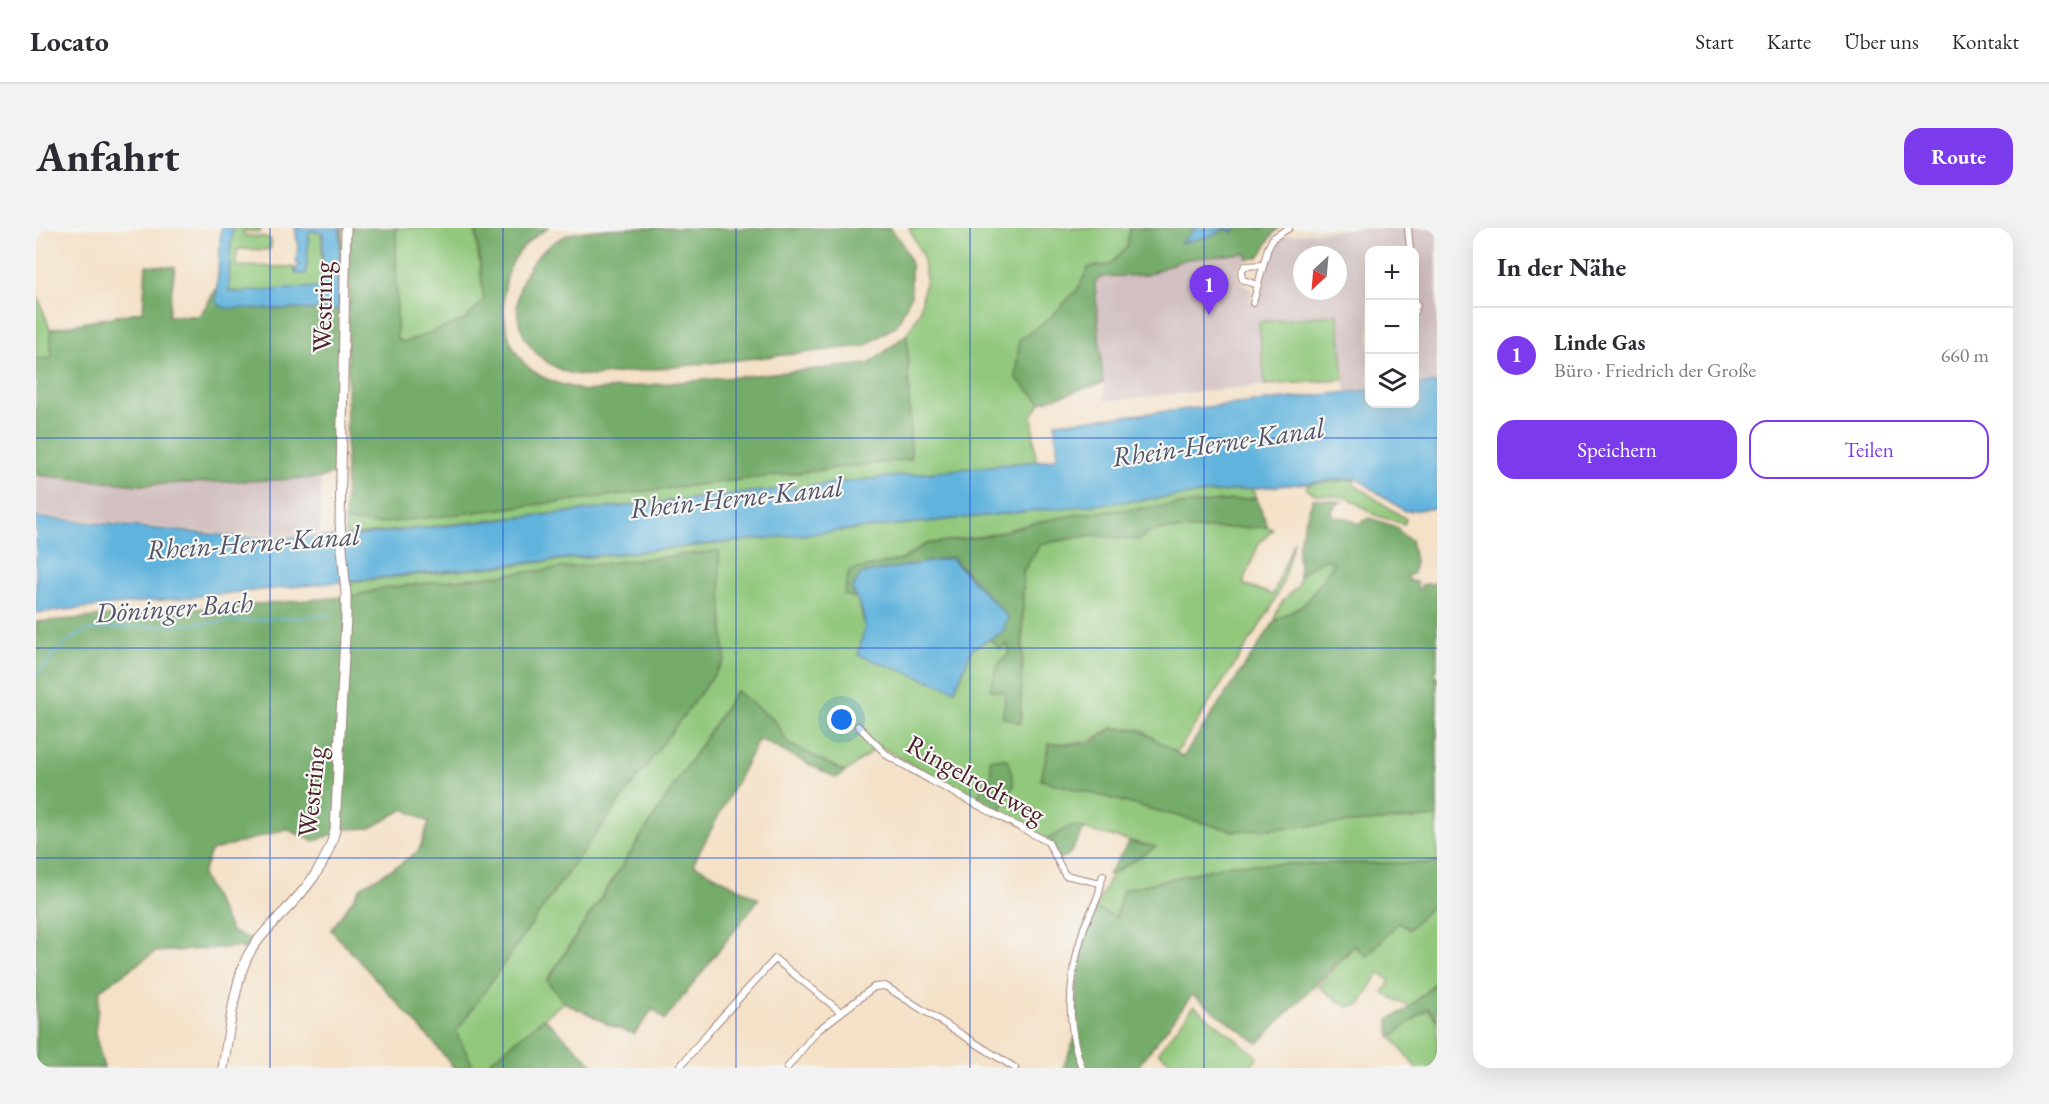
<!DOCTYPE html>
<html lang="de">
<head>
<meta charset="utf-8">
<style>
  body { margin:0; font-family:"EB Garamond",serif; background:#f2f2f3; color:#2b2b33 }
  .controls { position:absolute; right:18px; top:18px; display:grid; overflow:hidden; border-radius:12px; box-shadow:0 6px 24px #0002 }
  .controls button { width:54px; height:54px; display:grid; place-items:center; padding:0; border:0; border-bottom:2px solid #e1e1e2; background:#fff; color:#2b2b33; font:30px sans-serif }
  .compass { position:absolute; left:1257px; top:18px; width:54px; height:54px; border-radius:50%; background:#fff; box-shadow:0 6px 24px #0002; rotate:206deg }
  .you { position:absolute; left:806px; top:492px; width:21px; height:21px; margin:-15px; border:4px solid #fff; border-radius:50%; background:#1a73e8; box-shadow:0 0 0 9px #1a73e833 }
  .badge { display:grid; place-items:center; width:39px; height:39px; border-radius:50%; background:#7c3aed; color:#fff; font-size:20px; font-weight:700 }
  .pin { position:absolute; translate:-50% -50px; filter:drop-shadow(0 2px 3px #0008) }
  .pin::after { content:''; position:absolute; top:32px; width:21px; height:18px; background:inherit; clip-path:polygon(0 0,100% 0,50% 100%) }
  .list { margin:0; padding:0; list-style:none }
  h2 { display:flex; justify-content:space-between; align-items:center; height:78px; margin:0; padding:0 24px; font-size:26px }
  h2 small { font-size:20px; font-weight:400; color:#7c7c81 }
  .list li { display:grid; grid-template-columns:39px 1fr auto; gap:18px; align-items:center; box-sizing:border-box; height:96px; padding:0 24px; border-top:2px solid #e1e1e2 }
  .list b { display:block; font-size:22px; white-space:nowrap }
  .list p { margin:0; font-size:20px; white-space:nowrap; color:#7c7c81 }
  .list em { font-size:20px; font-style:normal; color:#7c7c81 }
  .actions { display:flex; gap:12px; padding:18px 24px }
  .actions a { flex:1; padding:14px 0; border:2px solid #7c3aed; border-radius:18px; text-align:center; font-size:21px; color:#7c3aed }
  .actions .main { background:#7c3aed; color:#fff }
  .icon { flex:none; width:33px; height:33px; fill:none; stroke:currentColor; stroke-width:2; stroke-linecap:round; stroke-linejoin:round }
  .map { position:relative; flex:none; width:1401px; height:840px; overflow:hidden; border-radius:18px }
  header { display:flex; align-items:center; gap:36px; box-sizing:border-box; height:84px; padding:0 30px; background:#fff; border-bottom:2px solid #e1e1e2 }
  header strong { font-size:28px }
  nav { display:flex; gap:33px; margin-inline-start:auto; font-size:21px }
  .intro { display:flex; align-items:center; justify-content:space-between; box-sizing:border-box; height:144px; padding:0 36px }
  h1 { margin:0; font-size:42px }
  .button { padding:15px 27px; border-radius:18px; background:#7c3aed; color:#fff; font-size:21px; font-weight:700 }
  main { display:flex; gap:36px; padding:0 36px }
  aside { flex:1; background:#fff; border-radius:18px; box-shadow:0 6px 24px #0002 }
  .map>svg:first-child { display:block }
  .industrial { fill:#d2bfc0; fill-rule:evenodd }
  .green { fill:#91c87b; stroke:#6e7453; stroke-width:1.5 }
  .forest { fill:#74ac6b; stroke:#5f664b; stroke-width:1.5 }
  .water { fill:#61b3dd; stroke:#566984; stroke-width:1.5 }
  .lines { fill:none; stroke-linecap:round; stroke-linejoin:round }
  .stream { stroke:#61b3dd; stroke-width:1.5 }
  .minor-casing { stroke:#9f8079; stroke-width:8 }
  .secondary-casing { stroke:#9f8079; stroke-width:11 }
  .minor { stroke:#fff; stroke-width:6 }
  .secondary { stroke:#fff; stroke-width:9 }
  .grid { fill:none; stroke:#1d4ed8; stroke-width:1.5; stroke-opacity:0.55 }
  .labels { text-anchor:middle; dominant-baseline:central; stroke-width:4.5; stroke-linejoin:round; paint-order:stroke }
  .street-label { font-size:27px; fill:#4a1f2b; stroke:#f6f6f2 }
  .water-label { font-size:28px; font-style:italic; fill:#525369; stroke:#f6f6f2 }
</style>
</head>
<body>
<header>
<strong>Locato</strong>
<nav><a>Start</a><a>Karte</a><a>Über uns</a><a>Kontakt</a></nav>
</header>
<div class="intro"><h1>Anfahrt</h1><a class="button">Route</a></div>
<main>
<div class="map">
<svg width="1401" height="840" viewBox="0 0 1401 840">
  <rect width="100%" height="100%" fill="#f6f6f2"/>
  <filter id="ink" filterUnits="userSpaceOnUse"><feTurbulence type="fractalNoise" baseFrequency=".0167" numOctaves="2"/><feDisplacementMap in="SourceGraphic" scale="12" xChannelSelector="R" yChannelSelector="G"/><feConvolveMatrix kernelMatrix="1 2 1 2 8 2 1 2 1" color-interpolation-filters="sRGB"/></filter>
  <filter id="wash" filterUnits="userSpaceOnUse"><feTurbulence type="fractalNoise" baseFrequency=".008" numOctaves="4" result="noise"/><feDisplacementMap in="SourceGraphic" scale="24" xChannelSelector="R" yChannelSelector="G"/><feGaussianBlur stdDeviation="1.35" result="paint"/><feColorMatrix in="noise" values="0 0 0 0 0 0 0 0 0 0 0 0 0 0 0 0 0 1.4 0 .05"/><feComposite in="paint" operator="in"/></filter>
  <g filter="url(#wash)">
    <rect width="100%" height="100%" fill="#f4e1c7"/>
    <path class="industrial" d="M1320 0H1401V155L1379 157 1378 22H1334L1333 162 1310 164 1302 87 1223 94 1229 157 1069 173 1059 56 1061 52 1066 49 1114 46 1141 34 1152 31 1211 25V31L1203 38 1201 47 1205 54 1216 62 1214 74 1221 76 1236 24 1247 8ZM1266 27H1302V63H1266Z
      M0 247 103 257 285 250 284 305 198 306 0 287Z"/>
    <path class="green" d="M197 0H224V4L208 3 207 7 230 9 235 12V20L231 22 201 21 200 38 257 39 260 46 270 45 273 5 274 3 286 4V57C274 65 210 65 193 63L194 25Z
      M360 0H439L448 72 429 92 369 114 361 112Z
      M873 0H1094L1091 19 1073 37 1053 39 1042 61 1013 91 983 112 980 150 1005 174 996 187 1000 233 310 308 309 293 339 296 875 231 871 106 884 83 890 50 886 27Z
      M0 69H2L14 101 16 130 0 131Z
      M1302 86 1308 152 1229 157 1223 94Z
      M1320 251 1317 256 1370 291 1368 296 1339 287 1313 270 1279 266 1270 261 1272 256Z
      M1216 260 1220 270 1042 286 998 295 949 308 890 316 867 331 814 343 829 398 919 462 936 421 953 411 971 415 974 425 961 438 955 462 971 465 987 442V343L1005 316 1056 307 1102 312 1118 302 1232 299 1237 302 1223 315 1207 356 1237 367 1258 312 1246 357 1234 382 1140 526 1107 503 1095 500H1076L1053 514 1013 516 1005 552 1198 603 1401 589V635L1198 636 1087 662 1080 689 1059 680 1076 646 1119 619 1035 598 1012 611 963 584 978 557 955 547 939 572 843 518 809 544 751 515 740 494 700 463 511 752 528 774 446 840H438L419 804 541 631 682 323 347 360 314 369 313 354Z
      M1290 331 1298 335 1272 372 1265 378 1239 393C1240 378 1252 367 1262 358L1263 348 1282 334Z
      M1400 673 1401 753 1373 779 1347 765 1354 753 1343 745 1324 777 1311 779 1282 758 1318 718 1331 728 1363 693 1373 701Z
      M1158 778 1222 829 1214 840H1143L1122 824Z
      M1392 781 1401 793V840H1380L1355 808Z"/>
    <path class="forest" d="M304 0H307L301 239 298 245 285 250 103 257 0 247V131L16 130 14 101 107 83 110 37 139 39 132 88H164L181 59 180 73 243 81 299 82 303 80Z
      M314 0H360L361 112 369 114 429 92 448 72 440 0H512C500 7 489 15 481 27 460 58 464 112 491 138 507 153 530 158 550 163L833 136 871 106 875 231 339 296 309 293Z
      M590 0H854L865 13 875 36V68L861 97 829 118 557 148C549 147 538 147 530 144 462 118 468 36 531 7 543 2 575 1 590 0Z
      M1094 0H1160L1146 15 1177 7 1189 1 1197 4 1200 0H1243C1231 10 1231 21 1222 30L1211 31V25L1152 31 1141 34 1110 47 1066 49 1061 52 1059 56 1067 155 1005 174 980 150 983 112 1013 91 1042 61 1053 39 1073 37 1091 19Z
      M1220 270 1232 299 1118 302 1102 312 1056 307 1005 316 987 343 985 495 966 489 970 465 954 462 961 438 974 424 971 416 964 421 953 411 967 403 972 389 916 329 825 347 816 362 820 370 808 367 813 343 867 331 890 316 949 308 998 295 1042 286Z
      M1277 270 1306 274 1300 277 1296 282 1298 289 1311 290 1322 296 1334 290 1360 299 1369 309 1375 312 1379 333 1377 346 1371 348 1372 352 1381 354 1382 362H1385V357L1401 355V442L1398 446 1401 448V589L1198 603 1005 552 1013 516H1054L1076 501H1103L1147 529 1239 393 1265 378 1272 372 1298 335 1290 331 1282 334 1263 348C1264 341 1262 335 1262 328 1261 312 1272 286 1277 270Z
      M683 323 689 432 541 631 420 804 438 840H418L398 815 295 702 326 658 363 637 383 622 393 594 368 581 335 600 311 601 278 613 250 601 175 623 166 647 196 704 215 711 210 721 201 719 119 724 64 762 59 805 68 840H0V394L320 368 347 360Z
      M700 463 740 494 751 515 809 544 800 550 723 511 657 636 723 671 629 792 617 781 598 806 573 797 553 786 537 779 528 774 511 753Z
      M954 531H972L978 557 963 584 939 572 955 547Z
      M1035 598 1049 600 1033 627 1023 631 1012 611Z
      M1093 614 1120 619 1076 646H1072Z
      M1401 635V673L1373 701 1363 694 1331 728 1318 717 1222 815 1156 767 1101 840H1027L1039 810 1041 753 1049 708 1059 680 1080 689 1087 662 1198 636Z
      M1401 754V792L1392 780 1354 810 1353 791 1372 781Z
      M508 790 561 840H446Z"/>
    <path class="water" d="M185 0H197L194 25 193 63 200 64 283 59 286 53 287 5 274 3 273 5 270 46H260L259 40H262L263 36 260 35 262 17 259 0H304L303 80 299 82 189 80 184 78 180 73Z
      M1160 0H1200L1197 4 1189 1 1177 7 1145 15Z
      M1401 155V280L1369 283 1320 250 0 385V289L208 309H307L1018 231 1022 226 1019 195 1333 162 1334 176H1378L1379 157Z
      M915 330 972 389 967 404 936 421 919 462 822 427 829 398 826 382 816 361 825 346Z"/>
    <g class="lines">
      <path class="stream" d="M0 448C16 428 29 411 53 402L296 387"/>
    </g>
  </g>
  <g filter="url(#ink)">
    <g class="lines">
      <defs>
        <path id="minor" d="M1372 0 1374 22
          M1222 57 1207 52C1204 46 1205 43 1209 38L1227 37
          M1378 73 1381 77 1378 84
          M1217 75 1232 20 1237 10 1253 0
          M822 498 852 528 894 552 1012 614 1029 647 1064 655
          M643 840 675 801 739 731 805 784
          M751 840 781 803 838 759 849 758 979 840
          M1046 840C1029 796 1033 748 1047 703 1051 690 1059 678 1063 665 1064 659 1065 653 1067 647"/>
        <path id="secondary" d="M187 840C192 810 199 748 214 724 221 711 233 700 243 689 267 665 292 636 299 602L310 389V366L304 295 310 0"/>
      </defs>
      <use href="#minor" class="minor-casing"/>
      <use href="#secondary" class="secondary-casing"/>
      <use href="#minor" class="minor"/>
      <use href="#secondary" class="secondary"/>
    </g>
  </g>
  <path class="grid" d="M234 0V840M467 0V840M700 0V840M934 0V840M1168 0V840M0 210H1401M0 420H1401M0 630H1401"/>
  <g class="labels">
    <g class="street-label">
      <text transform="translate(286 79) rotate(-89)">Westring</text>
      <text transform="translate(940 551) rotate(29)">Ringelrodtweg</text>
      <text transform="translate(275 564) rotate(-84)">Westring</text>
    </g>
    <g class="water-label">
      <text transform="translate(1182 214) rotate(-8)">Rhein-Herne-Kanal</text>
      <text transform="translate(700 269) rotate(-6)">Rhein-Herne-Kanal</text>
      <text transform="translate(217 314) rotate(-4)">Rhein-Herne-Kanal</text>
      <text transform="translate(138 379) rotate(-4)">Döninger Bach</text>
    </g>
  </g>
</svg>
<div class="controls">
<button>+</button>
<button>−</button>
<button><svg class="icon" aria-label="layers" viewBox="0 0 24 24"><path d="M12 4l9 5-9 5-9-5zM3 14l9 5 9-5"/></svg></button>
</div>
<svg class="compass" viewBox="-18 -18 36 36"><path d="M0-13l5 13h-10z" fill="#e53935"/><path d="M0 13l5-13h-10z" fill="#7c7c81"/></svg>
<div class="you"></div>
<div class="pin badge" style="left:1173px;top:87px">1</div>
</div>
<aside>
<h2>In der Nähe<small></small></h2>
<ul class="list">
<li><span class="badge">1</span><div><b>Linde Gas</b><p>Büro · Friedrich der Große</p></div><em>660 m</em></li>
</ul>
<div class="actions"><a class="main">Speichern</a><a>Teilen</a></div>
</aside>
</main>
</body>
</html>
